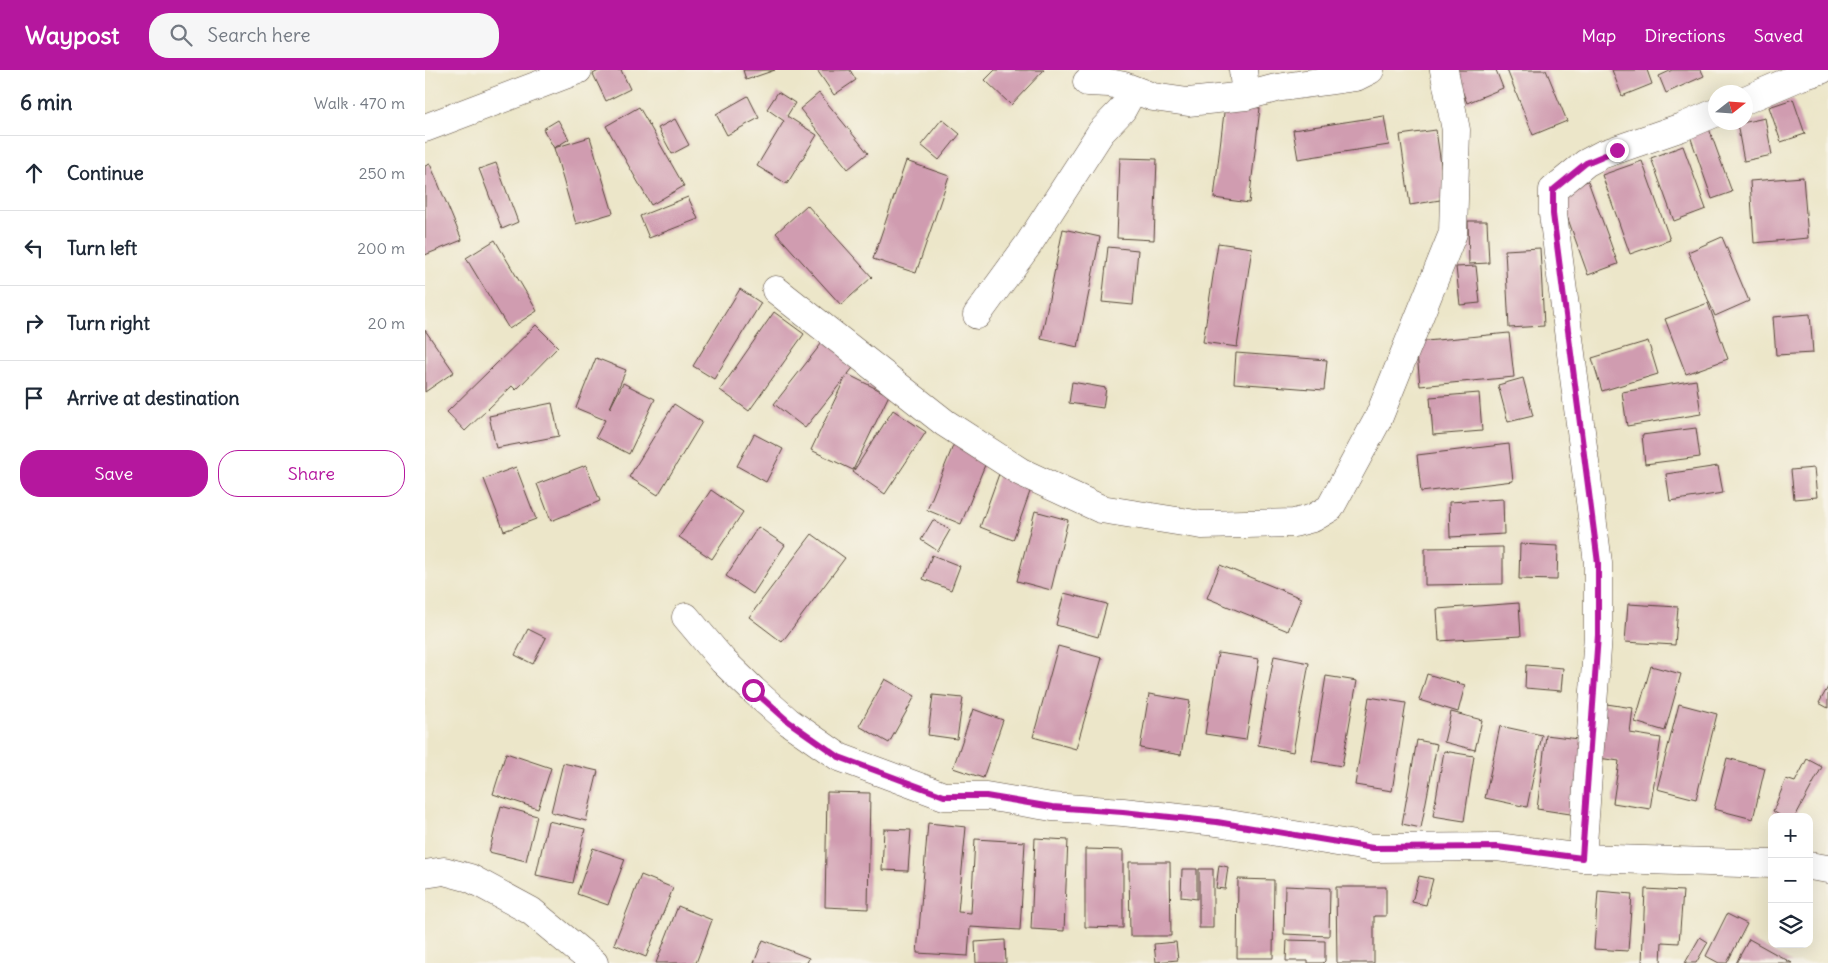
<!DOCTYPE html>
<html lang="en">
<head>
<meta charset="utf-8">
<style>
  body { margin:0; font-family:Delius,sans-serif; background:#f6f6f7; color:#1f2937 }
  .controls { position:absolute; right:15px; bottom:15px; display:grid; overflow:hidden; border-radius:10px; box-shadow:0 5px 20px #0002 }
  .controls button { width:45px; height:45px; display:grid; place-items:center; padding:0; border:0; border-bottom:1px solid #e0e1e3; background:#fff; color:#1f2937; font:25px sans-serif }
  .compass { position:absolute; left:1283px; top:15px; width:45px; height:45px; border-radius:50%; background:#fff; box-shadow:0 5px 20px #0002; rotate:73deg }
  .stop { position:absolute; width:15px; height:15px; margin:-11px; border:4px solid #b5179e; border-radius:50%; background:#fff }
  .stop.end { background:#b5179e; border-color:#fff; box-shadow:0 1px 5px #0008 }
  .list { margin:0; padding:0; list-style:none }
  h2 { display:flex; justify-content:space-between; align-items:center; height:65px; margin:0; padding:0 20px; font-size:21px }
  h2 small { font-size:16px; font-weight:400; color:#747a83 }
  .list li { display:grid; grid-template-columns:32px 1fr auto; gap:15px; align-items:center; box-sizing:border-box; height:75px; padding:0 20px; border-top:1px solid #e0e1e3 }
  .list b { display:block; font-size:19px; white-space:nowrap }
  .list em { font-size:16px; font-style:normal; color:#747a83 }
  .actions { display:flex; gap:10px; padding:15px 20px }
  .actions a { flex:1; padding:11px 0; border:1px solid #b5179e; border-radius:20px; text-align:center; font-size:18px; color:#b5179e }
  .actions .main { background:#b5179e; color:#fff }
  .icon { flex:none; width:28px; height:28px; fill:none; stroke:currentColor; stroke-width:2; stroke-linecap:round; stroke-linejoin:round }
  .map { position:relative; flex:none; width:1403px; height:893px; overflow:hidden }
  header { display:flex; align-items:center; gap:30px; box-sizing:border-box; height:70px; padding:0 25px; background:#b5179e; color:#fff }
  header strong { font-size:24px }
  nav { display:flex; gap:28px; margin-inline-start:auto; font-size:18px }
  .search { width:350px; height:45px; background:#f6f6f7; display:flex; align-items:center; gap:12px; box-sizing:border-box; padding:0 18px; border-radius:20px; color:#747a83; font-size:19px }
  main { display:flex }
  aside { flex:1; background:#fff }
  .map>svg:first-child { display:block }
  .building { fill:#d09cb0 }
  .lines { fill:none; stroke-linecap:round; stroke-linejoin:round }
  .minor-casing { stroke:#564638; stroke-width:29 }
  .minor { stroke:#fff; stroke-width:28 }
  .route { stroke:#b5179e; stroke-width:6 }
</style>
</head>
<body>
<header>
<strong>Waypost</strong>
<div class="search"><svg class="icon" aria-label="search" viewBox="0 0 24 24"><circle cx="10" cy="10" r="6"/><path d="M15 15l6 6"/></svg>Search here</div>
<nav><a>Map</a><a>Directions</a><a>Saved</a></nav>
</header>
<main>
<aside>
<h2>6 min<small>Walk · 470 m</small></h2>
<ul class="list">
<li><svg class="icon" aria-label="ahead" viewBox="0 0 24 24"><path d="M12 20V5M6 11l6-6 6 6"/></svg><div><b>Continue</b></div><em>250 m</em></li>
<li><svg class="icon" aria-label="left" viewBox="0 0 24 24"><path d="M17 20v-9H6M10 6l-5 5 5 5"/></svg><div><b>Turn left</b></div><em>200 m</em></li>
<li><svg class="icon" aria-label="right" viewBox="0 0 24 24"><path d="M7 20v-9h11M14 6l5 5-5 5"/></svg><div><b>Turn right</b></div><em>20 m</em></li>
<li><svg class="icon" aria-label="arrive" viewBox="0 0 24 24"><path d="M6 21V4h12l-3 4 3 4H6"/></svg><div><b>Arrive at destination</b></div></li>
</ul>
<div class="actions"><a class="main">Save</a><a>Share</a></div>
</aside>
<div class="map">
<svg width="1403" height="893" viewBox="0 0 1403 893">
  <rect width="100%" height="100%" fill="#f7f3e8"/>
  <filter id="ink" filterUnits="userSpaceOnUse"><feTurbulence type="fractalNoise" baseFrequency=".02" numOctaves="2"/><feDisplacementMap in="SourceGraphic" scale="10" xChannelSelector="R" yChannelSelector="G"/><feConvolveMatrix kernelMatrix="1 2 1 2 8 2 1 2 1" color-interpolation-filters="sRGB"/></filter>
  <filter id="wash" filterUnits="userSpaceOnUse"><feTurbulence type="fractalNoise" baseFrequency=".0096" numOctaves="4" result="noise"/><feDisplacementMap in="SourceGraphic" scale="20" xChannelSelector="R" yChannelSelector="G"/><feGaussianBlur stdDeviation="1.12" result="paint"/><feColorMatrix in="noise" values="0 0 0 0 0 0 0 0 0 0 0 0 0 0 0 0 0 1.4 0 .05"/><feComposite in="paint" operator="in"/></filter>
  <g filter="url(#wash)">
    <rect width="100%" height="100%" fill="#ece6c9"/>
    <g id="blocks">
      <path class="building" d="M175 0H196L205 19 181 31 168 4Z
        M318 0H350L321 10Z
        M392 0H425L431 10 409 25Z
        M570 0H619L586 35 560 10Z
        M1029 0H1071L1078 18 1042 33Z
        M1082 0H1121L1142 51 1108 65Z
        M1187 0H1222L1227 14 1197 26Z
        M1247 0H1276L1279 6 1241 23 1234 6Z
        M353 22 370 33 362 46 392 65 362 114 332 96 359 51 342 39Z
        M394 23 443 83 423 99 375 39Z
        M323 26 334 48 302 65 291 44Z
        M1368 29 1380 64 1356 72 1344 37Z
        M800 34 835 38 824 133 789 128Z
        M214 37 259 116 226 135 181 56Z
        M959 46 964 75 873 89 868 60Z
        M1340 48 1347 85 1319 91 1312 54Z
        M250 49 264 75 247 84 233 58Z
        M517 49 535 64 514 90 496 75Z
        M133 50 144 69 129 78 165 67 188 143 151 154 129 78 118 59Z
        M1282 53 1307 122 1287 129 1263 60Z
        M1011 60 1021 129 985 135 975 65Z
        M1258 76 1281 139 1249 151 1226 88Z
        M695 88 732 89 729 170 692 168Z
        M481 91 524 106 491 203 448 189Z
        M1217 91 1245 170 1205 184 1177 105Z
        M71 93 93 152 77 159 54 99Z
        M5 94 37 170 0 185V96Z
        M1378 107 1383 168 1329 173 1325 111Z
        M1163 111 1193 194 1163 205 1133 121Z
        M263 127 273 149 224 168 215 146Z
        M382 135 447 207 416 235 351 163Z
        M1043 151H1062L1064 193 1044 194Z
        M638 159 675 167 653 277 616 269Z
        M1297 167 1324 231 1290 246 1263 182Z
        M70 170 112 241 84 259 41 188Z
        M793 173 827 178 812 277 778 272Z
        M683 177 713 180 708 235 677 232Z
        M1115 178 1119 256 1084 258 1080 180Z
        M1051 196 1055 233 1035 235 1031 197Z
        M315 219 336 233 289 309 268 296Z
        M1283 233 1303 289 1261 304 1240 249Z
        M349 242 379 264 324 341 295 320Z
        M1385 244 1388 283 1351 285 1348 247Z
        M111 255 133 277 91 320 87 316 40 361 22 342Z
        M0 260 29 302 0 322Z
        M1084 263 1089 307 995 316 991 272Z
        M400 269 431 294 380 358 349 334Z
        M1223 271 1233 304 1177 321 1167 288Z
        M811 283 902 290 899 320 809 313Z
        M171 288 201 300 185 338 198 313 230 329 204 384 171 367 180 350 151 338Z
        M422 304 464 325 428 400 386 380Z
        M1098 308 1108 346 1083 352 1073 315Z
        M1271 310 1276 344 1202 356 1197 322Z
        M647 312 681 318 678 338 644 333Z
        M1054 323 1057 361 1008 365 1005 327Z
        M127 333 134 366 71 378 64 346Z
        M249 334 277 352 233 425 204 407Z
        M468 340 501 362 460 424 428 402Z
        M1271 358 1275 387 1220 394 1217 365Z
        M329 364 358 379 341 412 312 396Z
        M530 371 564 385 536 454 502 440Z
        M1084 374 1088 411 996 422 992 385Z
        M161 395 175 431 126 451 112 414Z
        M1293 396 1298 423 1245 431 1241 404Z
        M91 397 111 449 79 461 59 409Z
        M1389 398 1392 427 1369 429 1366 400Z
        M574 404 607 416 588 470 555 457Z
        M286 420 318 442 287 489 254 467Z
        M1078 429 1079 464 1025 467 1024 432Z
        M610 441 643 450 626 520 592 511Z
        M508 450 525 460 513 481 496 470Z
        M333 457 360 475 328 524 301 506Z
        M387 464 420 488 357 572 324 547Z
        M1095 474 1133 476 1132 510 1094 509Z
        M1078 477V514L1000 515V478Z
        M507 485 535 496 526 520 498 509Z
        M795 495 876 528 863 561 782 528Z
        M639 523 682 534 673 567 631 555Z
        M1094 533 1096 566 1014 571 1012 539Z
        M1203 534 1253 537 1250 575 1200 572Z
        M103 559 121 568 108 594 90 585Z
        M633 576 677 588 651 679 608 667Z
        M793 583 834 589 821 670 780 664Z
        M849 586 884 593 868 682 833 675Z
        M1101 595 1138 598 1136 621 1100 618Z
        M1226 596 1256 604 1240 661 1210 652Z
        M1002 604 1040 615 1033 642 994 630Z
        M901 606 932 611 917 696 887 691Z
        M460 609 490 626 464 673 434 656Z
        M1403 617V638L1394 633Z
        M724 624 765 631 756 685 715 678Z
        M508 625 538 628 532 669 503 665Z
        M944 627 981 633 967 721 930 715Z
        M1175 633 1208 638 1205 663 1236 668 1225 739 1188 733 1194 691 1167 687Z
        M1254 634 1292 644 1271 729 1232 719Z
        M548 639 578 650 558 708 528 698Z
        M1026 642 1057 650 1050 680 1019 672Z
        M1075 656 1117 665 1102 737 1060 728Z
        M1121 665 1161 670 1152 745 1112 739Z
        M992 670 1012 674 996 758 977 754Z
        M1019 681 1049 686 1039 751 1008 746Z
        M81 683 126 698 113 739 68 724Z
        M1302 688 1340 698 1328 749 1289 739Z
        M1382 689 1397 697 1370 747H1357L1348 741 1361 709 1370 712Z
        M138 693 173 701 161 751 126 742Z
        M402 722 445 723 443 839 400 837Z
        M76 736 112 746 101 791 64 782Z
        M123 751 160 759 148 813 111 805Z
        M503 753 541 757 533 842 546 843 550 769 600 772 595 860 545 857 543 886 492 883Z
        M459 759 486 760 483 801 457 800Z
        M610 768 643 770 639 861 606 859Z
        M168 778 200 789 183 835 152 824Z
        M660 779 698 780V858L660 857Z
        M704 792H745L746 866H705Z
        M794 795 803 797 800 819 791 818Z
        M757 799H772V829L756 827Z
        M774 799H788V858H774Z
        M216 805 248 818 221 887 189 874Z
        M994 806 1008 809 1001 835 987 832Z
        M813 809 849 810 848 888H812Z
        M860 816 905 818 904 866 859 864Z
        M911 817H961V846H949V893H912Z
        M1220 819 1258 821 1254 873 1237 872 1236 893H1217Z
        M1173 821 1207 824 1203 881 1169 879Z
        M253 836 287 850 271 893H231Z
        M1302 844 1322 854 1302 893H1294L1281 886Z
        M1275 867 1283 872 1271 893H1260Z
        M1324 869 1367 893H1311Z
        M338 870 384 888 382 893H329Z
        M580 870 581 893H551L550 872Z
        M862 870 900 871V891L898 893H883V891H861Z
        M751 872 753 890 731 892 729 874Z"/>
    </g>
  </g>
  <g filter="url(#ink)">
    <use href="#blocks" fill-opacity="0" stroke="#564638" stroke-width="1"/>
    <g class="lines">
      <defs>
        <path id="minor" d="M818 0 821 26
          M662 12 684 13 699 16 728 27 763 32 821 26 851 18 931 7 945 0
          M1320 30 1374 7 1396 0
          M0 58 153 0
          M351 220 520 353 596 402 676 439 777 455 869 453 888 448 905 438 953 349 1028 163 1031 60 1019 0
          M552 245 603 175 676 62 697 40 708 20
          M261 547 298 591 328 620 364 652 414 687 519 726H561L627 737 698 742 792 752 948 778 1072 777 1157 788 1347 794
          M1157 788 1173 565V493L1128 144V120L1161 93 1176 85 1257 57 1290 43
          M1384 796 1403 799
          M0 804 19 801 45 808 106 841 169 893"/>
      </defs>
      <use href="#minor" class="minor-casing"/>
      <use href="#minor" class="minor"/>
    </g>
  </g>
  <g class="lines" filter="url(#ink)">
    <path class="route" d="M328 620 364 652 414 687 519 726H561L627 737 698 742 792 752 948 778 1072 777 1157 788 1173 565V493L1128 144V120L1161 93 1192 80"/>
  </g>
</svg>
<div class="controls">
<button>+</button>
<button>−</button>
<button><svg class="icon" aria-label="layers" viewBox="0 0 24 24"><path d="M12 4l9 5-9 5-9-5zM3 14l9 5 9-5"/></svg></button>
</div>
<svg class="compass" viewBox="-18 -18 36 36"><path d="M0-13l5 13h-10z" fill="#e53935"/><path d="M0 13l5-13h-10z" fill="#747a83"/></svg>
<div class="stop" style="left:328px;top:620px"></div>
<div class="stop end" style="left:1192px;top:80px"></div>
</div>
</main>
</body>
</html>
